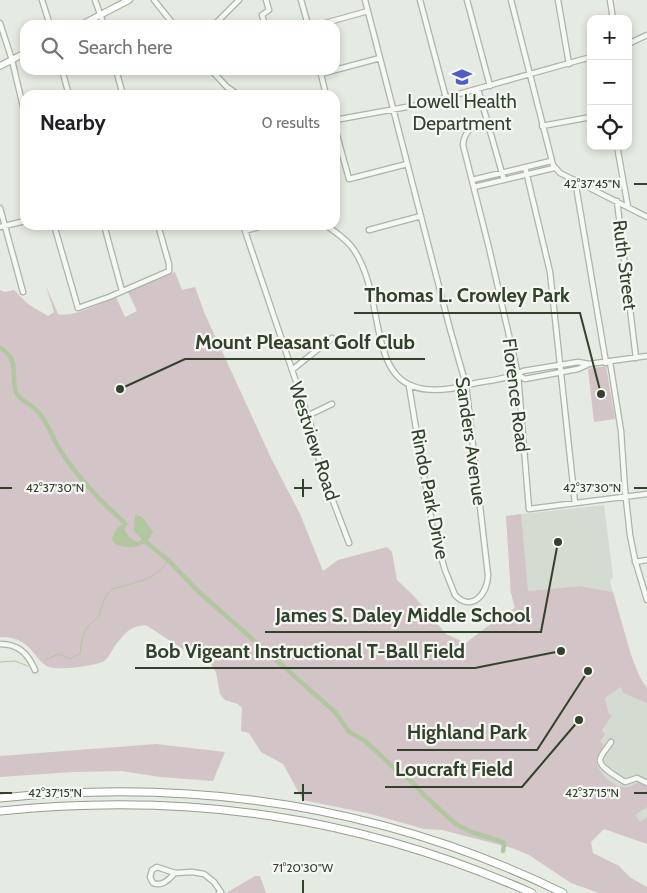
<!DOCTYPE html>
<html lang="en">
<head>
<meta charset="utf-8">
<style>
  body { margin:0; font-family:Cabin,sans-serif; background:#f2f2f2; color:#202124 }
  .controls { position:absolute; right:15px; top:15px; display:grid; overflow:hidden; border-radius:10px; box-shadow:0 2px 8px #0003 }
  .controls button { width:45px; height:45px; display:grid; place-items:center; padding:0; border:0; border-bottom:1px solid #e0e0e0; background:#fff; color:#202124; font:25px sans-serif }
  .list { margin:0; padding:0; list-style:none }
  h2 { display:flex; justify-content:space-between; align-items:center; height:65px; margin:0; padding:0 20px; font-size:21px }
  h2 small { font-size:16px; font-weight:400; color:#757577 }
  .icon { flex:none; width:28px; height:28px; fill:none; stroke:currentColor; stroke-width:2; stroke-linecap:round; stroke-linejoin:round }
  .map { position:relative; flex:none; width:647px; height:893px; overflow:hidden }
  .search { position:absolute; background:#fff; box-shadow:0 2px 8px #0003; left:20px; top:20px; width:320px; height:55px; display:flex; align-items:center; gap:12px; box-sizing:border-box; padding:0 18px; border-radius:15px; color:#757577; font-size:19px }
  .panel { position:absolute; background:#fff; box-shadow:0 2px 8px #0003; left:20px; top:90px; width:320px; height:140px; border-radius:15px }
  .map>svg:first-child { display:block }
  .built { fill:#d4dcd1 }
  .green { fill:#d3c4c7 }
  .water { fill:#b1c7a0 }
  .lines { fill:none; stroke-linecap:round; stroke-linejoin:round }
  .stream { stroke:#b1c7a0; stroke-width:1 }
  .canal { stroke:#b1c7a0; stroke-width:4.5 }
  .minor-casing { stroke:#acb4a7; stroke-width:7 }
  .major-casing { stroke:#a9b5a3; stroke-width:8 }
  .highway-casing { stroke:#929f8b; stroke-width:9 }
  .minor { stroke:#f6f8f5; stroke-width:4.5 }
  .major { stroke:#fff; stroke-width:5.5 }
  .highway { stroke:#fff; stroke-width:7 }
  .ticks { fill:none; stroke:#32412b; stroke-width:2 }
  .labels { text-anchor:middle; dominant-baseline:central; stroke-width:4.5; stroke-linejoin:round; paint-order:stroke }
  .poi-label { font-size:19px; fill:#32412b; stroke:#f4f7f2 }
  .street-label { font-size:19px; fill:#32412b; stroke:#f4f7f2 }
  .ticks-label { font-size:12px; text-anchor:middle; fill:#32412b; stroke:#f4f7f2; stroke-width:4.5; stroke-linejoin:round; paint-order:stroke }
  .leader { fill:none; stroke:#32412b; stroke-width:2 }
  .callout-dot { fill:#32412b; stroke:#f4f7f2; stroke-width:2 }
  .callout-label { font-size:20px; text-anchor:middle; font-weight:bold; fill:#32412b; stroke:#f4f7f2; stroke-width:4.5; stroke-linejoin:round; paint-order:stroke }
</style>
</head>
<body>
<div class="map">
<svg width="647" height="893" viewBox="0 0 647 893">
  <rect width="100%" height="100%" fill="#e5eae2"/>
  <path class="built" d="M604 505 613 577 610 581 613 592 580 586 511 593 506 516Z
    M639 675 647 688V844L580 758 604 734 602 732 612 716 609 714 605 698Z"/>
  <path class="green" d="M175 272 182 290 195 287 204 312 272 460 300 514 323 571 338 560 387 547 392 552 397 580 414 596 446 634 466 643 501 616 515 608 511 593 506 516 521 514 528 591 580 586 613 592 631 655 641 680 647 688V703L623 693 621 687 605 698 609 714 612 716 602 731 605 734 600 742 603 744V746L596 761C598 771 612 787 623 787 629 788 633 784 638 783L647 786V807L635 815 640 822 647 817V844L604 829 591 842 593 853 619 866 631 878 647 887V893H599L571 883 529 855 512 848 442 830 424 829 371 814 303 800 283 764 261 752 249 733 241 731 242 708 238 704 225 700 220 694 216 672 211 664 189 653 146 625C142 626 135 626 131 629 125 632 117 643 113 649 110 653 108 659 104 661 96 666 65 669 54 668 34 667 36 636 0 637V290L5 292 14 290 28 304 48 316 54 312 46 286 58 314C73 318 100 303 116 297L125 317 137 311 128 292Z
    M606 366 615 419 594 422 588 369Z
    M156 744 225 752 213 781 161 777 121 771 73 772 0 777V756Z
    M255 876H260L266 893H226Z"/>
  <path class="water" d="M135 515 142 517 153 532 147 542C137 548 125 549 115 544L112 539 117 528 123 524 124 520 128 524 124 529 129 537 136 542 141 541V538L134 531Z"/>
  <g class="lines">
    <path class="stream" d="M45 660 59 654 70 659 80 654C82 638 83 627 98 618 101 608 104 596 112 589 132 583 158 580 168 560
      M0 662 15 661 28 666"/>
    <path class="canal" d="M0 348C21 360 10 376 16 392 20 401 33 405 39 413 49 424 53 441 62 453 79 479 100 501 124 522
      M147 543 168 560 199 592 335 712 349 732 364 740 395 769 411 781 426 797 456 824 471 832 503 842 504 844 503 851"/>
    <defs>
      <path id="minor" d="M42 0 50 25
        M95 0 104 25
        M154 0 174 25
        M301 0 308 25
        M365 0 450 329 466 385 488 575C488 593 472 613 455 595L445 570 433 530 409 386
        M420 0 446 98
        M467 0 490 86
        M511 0 553 165 560 173 647 217
        M558 0 569 64
        M610 0 613 19
        M0 23 12 60 25 115
        M214 25 239 0
        M265 25 262 15 269 10 266 0
        M318 25 368 11
        M628 44 647 35
        M62 70 69 95
        M116 70 123 95
        M211 70 227 87 239 95
        M320 70 326 95
        M335 70 380 58
        M321 74 335 70
        M478 89 504 180
        M335 120 423 104 591 57
        M488 120C475 124 464 130 463 145L489 248 518 375 529 509 647 494
        M542 126 591 117
        M335 128 349 179 407 164
        M617 146 628 207
        M525 167 550 272 575 503
        M472 180 551 161
        M575 180 606 363
        M474 187 554 168
        M617 201 636 358
        M0 208 23 292
        M54 225 78 308 109 297 169 271V264L158 225
        M104 225 122 291
        M243 225 311 426 322 472 349 543
        M326 225C336 233 347 239 354 250 393 309 356 414 468 385 482 381 512 379 523 371L578 362 589 364
        M0 227 25 221
        M369 230 421 216
        M245 231 265 225
        M610 362 621 431 625 490 630 535 635 560 647 600
        M292 370 332 338
        M518 375 525 379 578 369 589 364 647 356
        M307 416 332 404
        M635 562 647 560
        M0 644C19 644 28 654 35 670
        M611 742C608 747 600 755 600 760 599 767 619 778 625 782L637 778 647 783
        M175 873C169 879 163 887 153 883L150 877 152 870 157 867 175 873 192 872 204 874 214 882 221 892 219 893"/>
      <path id="major" d="M81 25 129 0
        M0 66 25 53"/>
      <path id="highway" d="M0 798C196 778 386 806 563 893
        M0 811C189 792 358 816 532 893"/>
    </defs>
    <use href="#minor" class="minor-casing"/>
    <use href="#major" class="major-casing"/>
    <use href="#highway" class="highway-casing"/>
    <use href="#minor" class="minor"/>
    <use href="#major" class="major"/>
    <use href="#highway" class="highway"/>
  </g>
  <path class="ticks" d="M634 184H647M303 479V497M0 488H12M294 488H312M634 488H647M303 784V801M0 793H12M294 793H312M634 793H647M303 880V893"/>
  <defs>
    <symbol id="school-bare" viewBox="-9 -9 18 18"><path d="M0-5L7-2L0 1L-7-2ZM-4 1L0 2.5L4 1V4Q0 6-4 4Z" fill="#515cc6" stroke="#f4f7f2" stroke-width="2.5" paint-order="stroke"/></symbol>
  </defs>
  <g fill-rule="evenodd">
    <use href="#school-bare" x="448" y="63" width="28" height="28"/>
  </g>
  <g class="labels">
    <g class="poi-label">
      <text x="462" y="101">Lowell Health<tspan x="462" dy="22">Department</tspan></text>
    </g>
    <g class="street-label">
      <text transform="translate(625 265) rotate(83)">Ruth Street</text>
      <text transform="translate(516 395) rotate(83)">Florence Road</text>
      <text transform="translate(314 441) rotate(72)">Westview Road</text>
      <text transform="translate(471 441) rotate(82)">Sanders Avenue</text>
      <text transform="translate(430 494) rotate(79)">Rindo Park Drive</text>
    </g>
  </g>
  <g class="ticks-label">
    <text x="592" y="188">42°37'45"N</text>
    <text x="55" y="492">42°37'30"N</text>
    <text x="592" y="492">42°37'30"N</text>
    <text x="55" y="797">42°37'15"N</text>
    <text x="592" y="797">42°37'15"N</text>
    <text x="303" y="872">71°20'30"W</text>
  </g>
  <path class="leader" d="M601 394L580 313H354M120 389L185 359H425M558 542L541 632H265M561 651L475 668H135M588 671L537 750H397M579 720L522 787H385"/>
  <g class="callout-dot">
    <circle cx="601" cy="394" r="5"/>
    <circle cx="120" cy="389" r="5"/>
    <circle cx="558" cy="542" r="5"/>
    <circle cx="561" cy="651" r="5"/>
    <circle cx="588" cy="671" r="5"/>
    <circle cx="579" cy="720" r="5"/>
  </g>
  <g class="callout-label">
    <text x="467" y="302">Thomas L. Crowley Park</text>
    <text x="305" y="349">Mount Pleasant Golf Club</text>
    <text x="403" y="622">James S. Daley Middle School</text>
    <text x="305" y="658">Bob Vigeant Instructional T-Ball Field</text>
    <text x="467" y="739">Highland Park</text>
    <text x="454" y="776">Loucraft Field</text>
  </g>
</svg>
<div class="controls">
<button>+</button>
<button>−</button>
<button><svg class="icon" aria-label="locate" viewBox="0 0 24 24"><circle cx="12" cy="12" r="6"/><path d="M12 2v4M12 18v4M2 12h4M18 12h4"/></svg></button>
</div>
<div class="search"><svg class="icon" aria-label="search" viewBox="0 0 24 24"><circle cx="10" cy="10" r="6"/><path d="M15 15l6 6"/></svg>Search here</div>
<section class="panel">
<h2>Nearby<small>0 results</small></h2>
<ul class="list">
</ul>
</section>
</div>
</body>
</html>
